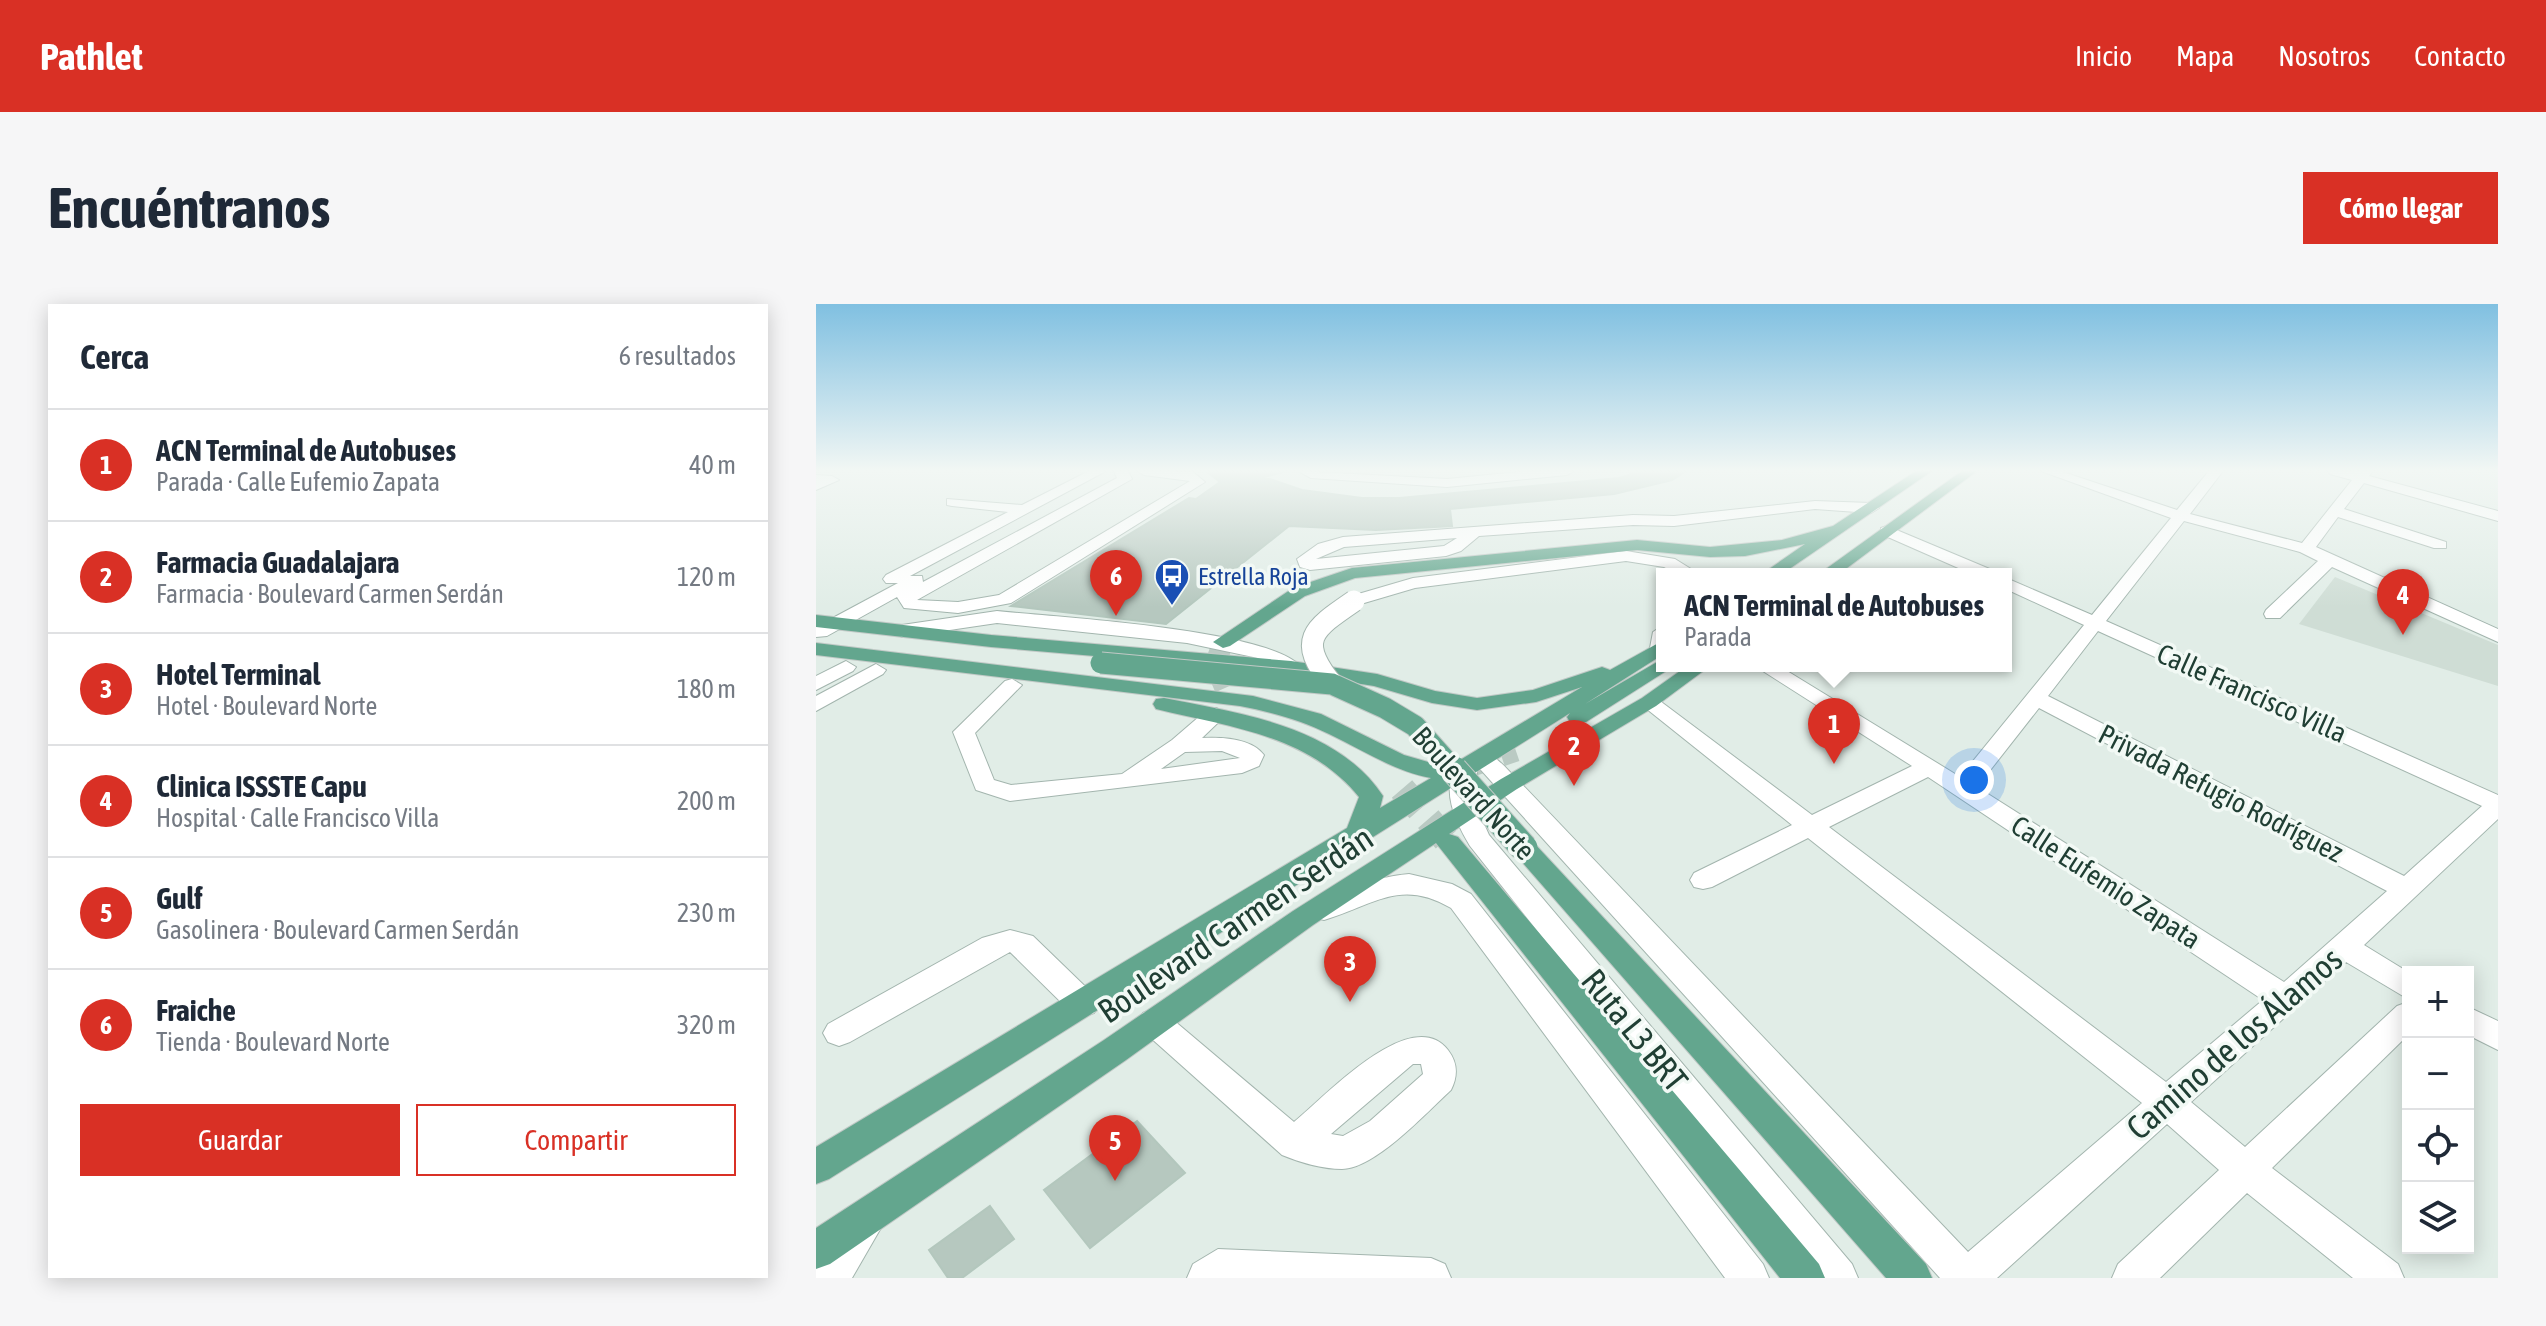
<!DOCTYPE html>
<html lang="es">
<head>
<meta charset="utf-8">
<style>
  body { margin:0; font-family:"Asap Condensed",sans-serif; background:#f6f6f7; color:#1f2937 }
  .controls { position:absolute; right:24px; bottom:24px; display:grid; overflow:hidden; border-radius:0px; box-shadow:0 4px 20px #0003 }
  .controls button { width:72px; height:72px; display:grid; place-items:center; padding:0; border:0; border-bottom:2px solid #e0e1e3; background:#fff; color:#1f2937; font:40px sans-serif }
  .you { position:absolute; left:1158px; top:476px; width:28px; height:28px; margin:-20px; border:6px solid #fff; border-radius:50%; background:#1a73e8; box-shadow:0 0 0 12px #1a73e833 }
  .badge { display:grid; place-items:center; width:52px; height:52px; border-radius:50%; background:#d93025; color:#fff; font-size:26px; font-weight:700 }
  .pin { position:absolute; translate:-50% -66px; filter:drop-shadow(0 2px 4px #0008) }
  .pin::after { content:''; position:absolute; top:42px; width:28px; height:24px; background:inherit; clip-path:polygon(0 0,100% 0,50% 100%) }
  .popup { position:absolute; left:840px; top:264px; width:356px; height:104px; box-sizing:border-box; display:grid; place-content:center; border-radius:0px; background:#fff; filter:drop-shadow(0 2px 6px #0005); font-size:26px; white-space:nowrap; color:#747a83 }
  .popup b { font-size:30px; color:#1f2937 }
  .popup::after { content:''; position:absolute; left:50%; top:100%; margin-left:-16px; border:16px solid transparent; border-top-color:#fff }
  .list { margin:0; padding:0; list-style:none }
  h2 { display:flex; justify-content:space-between; align-items:center; height:104px; margin:0; padding:0 32px; font-size:34px }
  h2 small { font-size:26px; font-weight:400; color:#747a83 }
  .list li { display:grid; grid-template-columns:52px 1fr auto; gap:24px; align-items:center; box-sizing:border-box; height:112px; padding:0 32px; border-top:2px solid #e0e1e3 }
  .list b { display:block; font-size:30px; white-space:nowrap }
  .list p { margin:0; font-size:26px; white-space:nowrap; color:#747a83 }
  .list em { font-size:26px; font-style:normal; color:#747a83 }
  .actions { display:flex; gap:16px; padding:24px 32px }
  .actions a { flex:1; padding:18px 0; border:2px solid #d93025; border-radius:0px; text-align:center; font-size:28px; color:#d93025 }
  .actions .main { background:#d93025; color:#fff }
  .icon { flex:none; width:44px; height:44px; fill:none; stroke:currentColor; stroke-width:2; stroke-linecap:round; stroke-linejoin:round }
  .map { position:relative; flex:none; width:1682px; height:974px; overflow:hidden; border-radius:0px }
  header { display:flex; align-items:center; gap:48px; box-sizing:border-box; height:112px; padding:0 40px; background:#d93025; color:#fff }
  header strong { font-size:38px }
  nav { display:flex; gap:44px; margin-inline-start:auto; font-size:28px }
  .intro { display:flex; align-items:center; justify-content:space-between; box-sizing:border-box; height:192px; padding:0 48px }
  h1 { margin:0; font-size:56px }
  .button { padding:20px 36px; border-radius:0px; background:#d93025; color:#fff; font-size:28px; font-weight:700 }
  main { display:flex; gap:48px; padding:0 48px }
  aside { flex:1; background:#fff; border-radius:0px; box-shadow:0 4px 20px #0003 }
  .map>svg:first-child { display:block }
  .built { fill:#cfddd5 }
  .building { fill:#b6c8bf; stroke:#b3c7bd; stroke-width:2 }
  .lines { fill:none; stroke-linecap:round; stroke-linejoin:round }
  .major-tunnel-far1 { stroke:#bacac3; stroke-width:21; stroke-dasharray:21 10; stroke-linecap:butt }
  .major-tunnel { stroke:#bacac3; stroke-width:27; stroke-dasharray:27 13; stroke-linecap:butt }
  .minor-casing { stroke:#a3b5ae; stroke-width:2 }
  .major-casing { stroke:#c1c9c6; stroke-width:2 }
  .minor { fill:#fff; fill-rule:evenodd }
  .major { fill:#63a68e; fill-rule:evenodd }
  .minor-bridge-casing { stroke:#a3b5ae; stroke-width:23; stroke-linecap:butt }
  .major-bridge-far1-casing { stroke:#c1c9c6; stroke-width:23; stroke-linecap:butt }
  .major-bridge-casing { stroke:#c1c9c6; stroke-width:29; stroke-linecap:butt }
  .minor-bridge { stroke:#fff; stroke-width:21 }
  .major-bridge-far1 { stroke:#63a68e; stroke-width:21 }
  .major-bridge { stroke:#63a68e; stroke-width:27 }
  .labels { text-anchor:middle; dominant-baseline:central; stroke-width:7; stroke-linejoin:round; paint-order:stroke }
  .far-transit-label { font-size:24px; fill:#164399; stroke:#f2f9f5; text-anchor:start }
  .street-label { font-size:28px; fill:#203f34; stroke:#f2f9f5 }
  .near-street-label { font-size:34px; fill:#203f34; stroke:#f2f9f5 }
</style>
</head>
<body>
<header>
<strong>Pathlet</strong>
<nav><a>Inicio</a><a>Mapa</a><a>Nosotros</a><a>Contacto</a></nav>
</header>
<div class="intro"><h1>Encuéntranos</h1><a class="button">Cómo llegar</a></div>
<main>
<aside>
<h2>Cerca<small>6 resultados</small></h2>
<ul class="list">
<li><span class="badge">1</span><div><b>ACN Terminal de Autobuses</b><p>Parada · Calle Eufemio Zapata</p></div><em>40 m</em></li>
<li><span class="badge">2</span><div><b>Farmacia Guadalajara</b><p>Farmacia · Boulevard Carmen Serdán</p></div><em>120 m</em></li>
<li><span class="badge">3</span><div><b>Hotel Terminal</b><p>Hotel · Boulevard Norte</p></div><em>180 m</em></li>
<li><span class="badge">4</span><div><b>Clinica ISSSTE Capu</b><p>Hospital · Calle Francisco Villa</p></div><em>200 m</em></li>
<li><span class="badge">5</span><div><b>Gulf</b><p>Gasolinera · Boulevard Carmen Serdán</p></div><em>230 m</em></li>
<li><span class="badge">6</span><div><b>Fraiche</b><p>Tienda · Boulevard Norte</p></div><em>320 m</em></li>
</ul>
<div class="actions"><a class="main">Guardar</a><a>Compartir</a></div>
</aside>
<div class="map">
<svg width="1682" height="974" viewBox="0 0 1682 974">
  <rect width="100%" height="100%" fill="#e1ede7"/>
  <path class="built" d="M1519 273 1682 341V382L1483 320Z"/>
  <path class="building" d="M390 167H471L448 173 486 186 546 194H583L803 174 826 167H870L856 176 798 190 634 205 636 222 560 226 473 222 350 320 195 302 373 194 380 195 404 178Z
    M321 817 369 869 274 944 228 886Z
    M174 902 198 935 146 974H132L113 946Z"/>
  <g class="lines">
    <path class="major-tunnel-far1" d="M407 338 399 361 409 384
      M656 462 700 447"/>
    <path class="major-tunnel" d="M586 485 633 539"/>
    <defs>
      <path id="minor" d="M273 167H290L94 272H106L107 278 301 174 298 167H312L316 175 101 296 142 298 183 291 374 177 328 171 321 167 377 168 389 178 195 299 142 309 88 304 81 293 11 332 0 333V323L82 279H70L67 275 70 271 192 208 136 202 131 201V195L206 201Z
        M482 167 631 175 713 167H758L751 171 631 183 495 174Z
        M1225 167H1244L1361 206 1393 167H1407L1374 210 1486 239 1536 176 1514 170 1512 167H1557L1553 172 1682 207V217L1548 179 1528 205 1630 238V244H1618L1522 213 1500 243 1682 325V338L1516 263 1464 314H1450L1448 310 1450 306 1502 257 1484 248 1368 217 1290 317 1682 491V515L1548 641 1592 668V695L1530 658 1375 798 1429 843 1581 702 1592 698V731L1456 864 1582 960 1588 974H1537L1431 889 1344 974H1296L1302 960 1403 866 1351 820 1181 974H1124L655 455 658 450C677 445 688 463 701 475L1152 948 1326 799 992 534 896 583 887 585 878 583 874 576 878 569 976 521 822 398 833 392 840 394 996 511 1096 462 939 362H963L1144 473 1268 321 1190 285V274L1276 311 1355 214ZM1282 327 1666 502 1588 572 1232 392ZM1223 404 1571 587 1468 678 1161 483ZM1112 473 1447 696 1350 778 1013 523Z
        M0 171 16 172 23 176 0 186Z
        M999 197 1055 199 1063 204 1055 209 999 205 858 222 817 221 663 232 645 247 630 252 494 266 484 263 481 255 502 240 527 233 817 211 858 212ZM641 234 628 242 500 255 528 243Z
        M1071 222 1176 266 1179 270H1156L1065 230V224Z
        M810 247 859 255 883 270H861L848 263 810 257 599 284 538 302 529 297 532 293 597 274Z
        M181 307C237 313 454 325 485 363L475 369 442 354 371 339 181 319 86 333 77 327 86 321Z
        M846 322V349L844 350 834 344 837 328Z
        M30 357 40 363 37 367 0 386V372Z
        M60 360 70 366 67 370 0 407V392Z
        M196 375 206 381 159 429 178 476 195 481 306 470 356 436 392 405 400 404 411 410 386 434C406 433 435 434 448 451L443 462 426 469 194 497 160 486 137 428 189 377ZM406 447 424 454 345 465 369 448Z
        M649 458 657 460 661 465 660 502 673 531 1036 960 1042 974H997L654 542C640 519 624 486 641 460Z
        M593 570 636 580 655 590 947 960 953 974H909L635 604C584 574 558 601 508 616L498 613 494 606C505 586 570 572 593 570Z
        M194 626 217 632 278 691 282 700 278 709 267 712 256 709 194 648 34 738 23 742 12 738 7 729 12 720 166 634Z
        M1652 703 1682 717V746L1652 731Z
        M338 705 349 709 478 818C509 793 595 699 632 746 642 759 642 772 635 786 611 808 559 865 526 865 507 865 483 858 466 851L327 727 322 718 327 709ZM597 760H605L607 770 554 817 527 832 515 830Z
        M47 903 60 909 66 922 36 974H0V960L34 909Z
        M402 945 615 954 629 960 635 974H371L377 960Z"/>
      <path id="major" d="M1100 167H1116L966 270H946L989 240 929 252 894 253 821 246 539 274 489 292 414 342 407 344 397 338 477 284 536 264 821 236 894 243 966 236 1017 222Z
        M1146 167H1161L1023 270H1003Z
        M0 311 175 331 475 357 561 370 619 387 661 394 717 386 786 363 794 366 846 337V351L769 400 841 358 846 356V362H858L770 418H754L751 413 754 409 13 875 0 880V843L531 524 543 493C493 431 413 423 340 405L337 400 340 395 348 394C423 409 521 422 567 492L564 504 615 474C577 467 547 446 513 430 485 416 455 408 424 402L0 351V339L437 392 505 410 588 451 626 462 629 465 766 383 720 398 661 406 616 399 558 382 475 369 175 343 0 323Z
        M871 362H894L840 402 701 485 633 530 642 533 1003 960 1009 974H964L620 539 497 621 310 756 14 960 0 965V924L288 736 477 607 685 475 826 394Z
        M708 535 717 538 1110 960 1116 974H1070L699 550 695 544 699 538Z"/>
    </defs>
    <use href="#minor" class="minor-casing"/>
    <use href="#major" class="major-casing"/>
    <use href="#minor" class="minor"/>
    <use href="#major" class="major"/>
    <defs>
      <path id="minor-bridge" d="M516 380C480 336 497 325 538 297"/>
      <path id="major-bridge-far1" d="M285 359 516 380 569 404 599 422 640 468"/>
      <path id="major-bridge" d="M638 466 708 544"/>
    </defs>
    <use href="#minor-bridge" class="minor-bridge-casing"/>
    <use href="#major-bridge-far1" class="major-bridge-far1-casing"/>
    <use href="#major-bridge" class="major-bridge-casing"/>
    <use href="#minor-bridge" class="minor-bridge"/>
    <use href="#major-bridge-far1" class="major-bridge-far1"/>
    <use href="#major-bridge" class="major-bridge"/>
  </g>
  <linearGradient id="sky" x2="0" y2="1"><stop stop-color="#80c0e1"/><stop offset="0.55" stop-color="#f2f7f4"/><stop offset="1" stop-color="#f2f7f4" stop-opacity="0"/></linearGradient>
  <rect width="1682" height="303" fill="url(#sky)"/>
  <defs>
    <symbol id="bus-pin" viewBox="-11 -11 22 30"><path d="M0 17L-7.5 6A9.5 9.5 0 1 1 7.5 6Z" fill="#1a4fb4" stroke="#f2f9f5"/><path d="M-5-6H5V4H4V6H2V4H-2V6H-4V4H-5ZM-3.5-4V0h7V-4ZM-3.5 1.2v1.5H-2V1.2ZM2 1.2v1.5H3.5V1.2Z" fill="#fff"/></symbol>
  </defs>
  <g fill-rule="evenodd">
    <use href="#bus-pin" x="336" y="252" width="40" height="54"/>
  </g>
  <g class="labels">
    <g class="far-transit-label">
      <text x="382" y="272">Estrella Roja</text>
    </g>
    <g class="street-label">
      <text transform="translate(1436 389) rotate(24)">Calle Francisco Villa</text>
      <text transform="translate(658 489) rotate(48)">Boulevard Norte</text>
      <text transform="translate(1405 489) rotate(27)">Privada Refugio Rodríguez</text>
      <text transform="translate(1290 578) rotate(33)">Calle Eufemio Zapata</text>
    </g>
    <g class="near-street-label">
      <text transform="translate(419 620) rotate(-34)">Boulevard Carmen Serdán</text>
      <text transform="translate(819 726) rotate(51)">Ruta L3 BRT</text>
      <text transform="translate(1418 739) rotate(-41)">Camino de los Álamos</text>
    </g>
  </g>
</svg>
<div class="controls">
<button>+</button>
<button>−</button>
<button><svg class="icon" aria-label="locate" viewBox="0 0 24 24"><circle cx="12" cy="12" r="6"/><path d="M12 2v4M12 18v4M2 12h4M18 12h4"/></svg></button>
<button><svg class="icon" aria-label="layers" viewBox="0 0 24 24"><path d="M12 4l9 5-9 5-9-5zM3 14l9 5 9-5"/></svg></button>
</div>
<div class="you"></div>
<div class="pin badge" style="left:1018px;top:460px">1</div>
<div class="popup"><b>ACN Terminal de Autobuses</b>Parada</div>
<div class="pin badge" style="left:758px;top:482px">2</div>
<div class="pin badge" style="left:534px;top:698px">3</div>
<div class="pin badge" style="left:1587px;top:331px">4</div>
<div class="pin badge" style="left:299px;top:877px">5</div>
<div class="pin badge" style="left:300px;top:312px">6</div>
</div>
</main>
</body>
</html>
